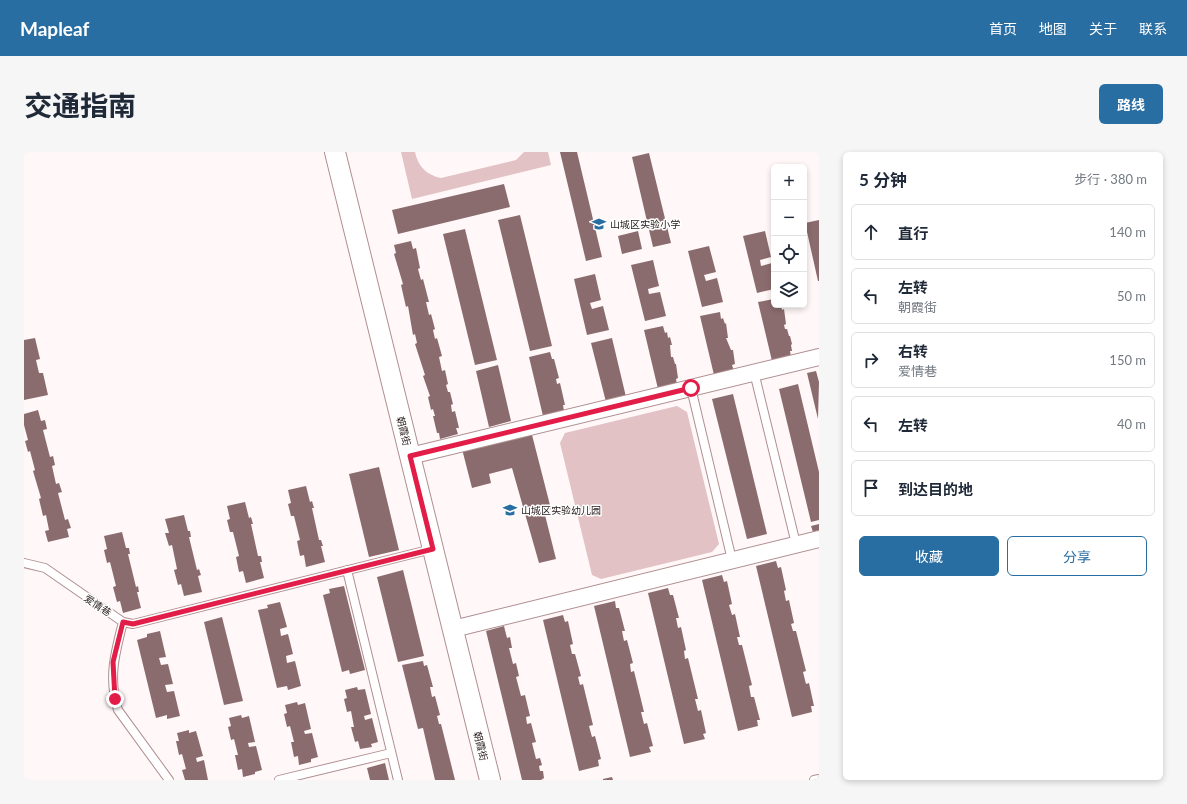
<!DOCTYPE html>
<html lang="zh">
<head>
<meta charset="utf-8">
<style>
  body { margin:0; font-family:Lato,"Noto Sans SC",sans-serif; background:#f6f6f7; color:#1f2937 }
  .controls { position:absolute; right:12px; top:12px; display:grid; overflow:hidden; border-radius:6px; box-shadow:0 2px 6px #0003 }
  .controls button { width:36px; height:36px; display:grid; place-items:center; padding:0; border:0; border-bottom:1px solid #e0e1e3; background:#fff; color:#1f2937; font:20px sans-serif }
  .stop { position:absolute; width:12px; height:12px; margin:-9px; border:3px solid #e11d48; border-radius:50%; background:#fff }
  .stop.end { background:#e11d48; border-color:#fff; box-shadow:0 1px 4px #0008 }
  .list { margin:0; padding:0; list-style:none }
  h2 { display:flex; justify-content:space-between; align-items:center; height:52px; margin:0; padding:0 16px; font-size:17px }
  h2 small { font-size:13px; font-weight:400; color:#747a83 }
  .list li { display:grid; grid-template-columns:26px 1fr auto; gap:12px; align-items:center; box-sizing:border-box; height:56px; margin:0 8px 8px; padding:0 8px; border:1px solid #e0e1e3; border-radius:6px }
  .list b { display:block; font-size:15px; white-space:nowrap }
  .list p { margin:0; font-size:13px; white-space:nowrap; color:#747a83 }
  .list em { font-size:13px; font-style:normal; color:#747a83 }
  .actions { display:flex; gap:8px; padding:12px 16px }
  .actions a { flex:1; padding:9px 0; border:1px solid #286ea3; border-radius:6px; text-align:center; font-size:14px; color:#286ea3 }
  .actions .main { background:#286ea3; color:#fff }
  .icon { flex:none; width:22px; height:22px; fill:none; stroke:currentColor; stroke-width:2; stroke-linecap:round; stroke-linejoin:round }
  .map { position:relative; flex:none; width:795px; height:628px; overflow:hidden; border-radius:6px }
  header { display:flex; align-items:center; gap:24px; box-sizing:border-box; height:56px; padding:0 20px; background:#286ea3; color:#fff }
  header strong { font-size:19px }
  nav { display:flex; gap:22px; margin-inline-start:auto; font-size:14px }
  .intro { display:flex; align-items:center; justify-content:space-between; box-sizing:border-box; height:96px; padding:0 24px }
  h1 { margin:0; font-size:28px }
  .button { padding:10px 18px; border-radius:6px; background:#286ea3; color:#fff; font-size:14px; font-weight:700 }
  main { display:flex; gap:24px; padding:0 24px }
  aside { flex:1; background:#fff; border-radius:6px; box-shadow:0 2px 6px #0003 }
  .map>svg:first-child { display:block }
  .green { fill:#e2c2c4 }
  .building { fill:#8b6c6e }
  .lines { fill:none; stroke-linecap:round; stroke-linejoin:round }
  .service-casing { stroke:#b08f91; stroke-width:10 }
  .minor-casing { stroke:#b08f91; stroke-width:18 }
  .tertiary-casing { stroke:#b08f91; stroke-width:22 }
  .service { stroke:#fff; stroke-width:8 }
  .minor { stroke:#fff; stroke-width:16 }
  .tertiary { stroke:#fff; stroke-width:20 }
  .route { stroke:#e11d48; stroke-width:5 }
  .labels { text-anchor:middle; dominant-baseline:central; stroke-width:3; stroke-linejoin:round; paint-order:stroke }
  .poi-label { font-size:10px; fill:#261a1b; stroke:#fff; text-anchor:start }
  .street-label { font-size:10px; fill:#261a1b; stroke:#fff }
</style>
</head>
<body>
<header>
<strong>Mapleaf</strong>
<nav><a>首页</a><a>地图</a><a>关于</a><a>联系</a></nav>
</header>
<div class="intro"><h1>交通指南</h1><a class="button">路线</a></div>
<main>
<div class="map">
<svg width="795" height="628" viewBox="0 0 795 628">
  <rect width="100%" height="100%" fill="#fff7f8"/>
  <path class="green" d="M377 0H391C394 15 403 23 417 26L492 8 500 0H524L527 13 388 47Z
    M653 254 663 260 695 392 688 400 577 427 568 423 536 291 541 281Z"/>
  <path class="building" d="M536 0H553L578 105 562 109Z
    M625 1 647 91 629 95 608 5Z
    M480 32 486 55 374 82 368 58Z
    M496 63 528 194 506 199 474 68Z
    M795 68V129H794L781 71Z
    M441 77 473 208 451 213 419 82Z
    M614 79 618 97 598 102 594 84Z
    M741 79 747 105 736 108 737 114 748 111 750 137 733 141 719 84Z
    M387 89 389 97 392 96 396 116 394 117 397 128 399 127 405 150H402L405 163 407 162 411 177 409 178 411 187 413 186 418 204 415 205 418 219 421 218 424 232 422 233 424 240H426L429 252 427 253 428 260 431 259 435 276H432L434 282 416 287 415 281H413L409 264H411L409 257 407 258 404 245 406 244 399 224 401 223 391 192 393 191 391 182 389 183 384 154 382 155 377 133 379 132 370 102 372 101 370 93Z
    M685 94 692 120 680 123 682 129 693 126 699 150 678 155 664 99Z
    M629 108 635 134 624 137 625 142 636 140 642 164 621 169 607 113Z
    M571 122 577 148 566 151 568 157 579 154 585 178 563 183 550 127Z
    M750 147V153H757L758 158 760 157 762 172 760 173 761 177H763L765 184H766L768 192 767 193 768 199H766L767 205 748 209 734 150Z
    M696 160 697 167 699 166 701 172 702 171 704 186H702L707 198H709L711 212 708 213 710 219 690 223 676 164Z
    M639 174 641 181 643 180 644 186 646 185 648 193H646L647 205H649L651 212H652L654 226 652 227 653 233 634 237 620 178Z
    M11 186 16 207 12 208 15 221H19L24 243 0 248V188Z
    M588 186 602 245 582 250 567 191Z
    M526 200 528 207H530L535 226 532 227 533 232 536 231 541 253H539L540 259 519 264 505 205Z
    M474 213 487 269 465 275 452 219Z
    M792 219 795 230 794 267 783 221Z
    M774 232 795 320V368L787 370 755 237Z
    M709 242 743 382 723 387 688 247Z
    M14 258 17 269 21 268 23 277 19 278 26 305 29 304 31 313 28 314 32 332 35 331 38 340 34 341 41 368 44 367 47 376 43 377 45 385 24 390 21 379 25 378 22 363 19 364 15 347 17 346 9 319 11 318 6 299 4 300 1 289 4 288 0 273V262Z
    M507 279 527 357 520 359 532 407 515 411 488 316 465 322 467 331 448 336 438 297Z
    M355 315 375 398 345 405 325 322Z
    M282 334 286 350 288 349 290 356H288L295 388H297L299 394H297L301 410 282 415 280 403 276 404 273 389 276 388 270 364H267L264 352 267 351 264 338Z
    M221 350 225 366 227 365 229 372H227L234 404H237L238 410H236L240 426 222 431 219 419 215 420 212 405 215 404 209 380H206L203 368 206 367 203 354Z
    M160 363 164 379H166L167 385H165L173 418 175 417 177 423 174 424 178 440 160 444 157 432 154 433 150 418 153 417 148 393 145 394 141 381H145L141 367Z
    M795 372V378L789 380 787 374Z
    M98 380 102 396H105L106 402H104L112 435 114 434 115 440H113L117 456 99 461 96 449 93 450 89 435 92 434 86 410 83 411 80 398 83 397 80 384Z
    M752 409 754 416 757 415 762 438 760 439 762 449 765 448 770 471 767 472 769 479H772L782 519 779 520 782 532 785 531 790 554H787L788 560 768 565 732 414Z
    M379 418 400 504 374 510 353 425Z
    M698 423 700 430 703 429 708 452 705 453 708 463 711 462 716 485H713L715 493H718L728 533 725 534 727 545H730L736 568H733L734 574 714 579 678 428Z
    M320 434 341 518 326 522 325 518 318 520 299 443 306 441 305 437Z
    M644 436 646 443H649L655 466H652L654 476 657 475 662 498 660 499 661 507 664 506 674 547H671L674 559 677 558 682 581 679 582 681 587 660 592 624 441Z
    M591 449 592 456H595L601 479H598L600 489 603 488 609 511 606 512 607 520 610 519 620 560H617L620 572 623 571 629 594 625 595 627 600 606 605 570 454Z
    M256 450 263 475 256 477 257 484 264 482 269 502 262 504 263 511 271 509 277 534 264 538 263 534 253 536 234 458 244 456 243 453Z
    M539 463 541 470 544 469 549 492 546 493 548 502H551L557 524 554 525 556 533 559 532 569 573 565 574 568 585 571 584 577 607 574 608 575 614 555 619 519 468Z
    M198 465 219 549 200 553 180 470Z
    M480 474 483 486 486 485 488 496H485L489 512 492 511 495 524 492 525 497 544 501 543 506 564 502 565 503 572 507 571 512 590 508 591 512 607 516 606 518 613 515 614 516 619H519L520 626 517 628H498L462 479Z
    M136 479 142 505 135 506 137 513 144 512 149 532 141 533 143 540 150 539 156 564 143 567V563L132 566 113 488 123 485V482Z
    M399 509 400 514 403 513 409 535H406L408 545 411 544 416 563 413 564 415 572H417L431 628H411L399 576 394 577 378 513Z
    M333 535 334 538 341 537 347 562 340 564 341 568 348 566 354 590 347 592 348 595 336 597 334 589 331 590 327 575H330L327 559 323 560 320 547 323 546 321 538Z
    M273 550 274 553 281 551 287 577 280 579 281 582 288 581 294 605 287 607V610L275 613 274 604 270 605 267 590H270L266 574 263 575 260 562 263 561 261 553Z
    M217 563 218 566 225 564 231 590 224 591 225 595 232 594 238 618 231 620V622L219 625 218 617 214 618 211 603H214L210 587 207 588 204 575 207 574 205 566Z
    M165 578V581L172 579 179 604 172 606 173 610 180 608 184 628H161L158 618 162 617 158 602 155 603 152 589H155L153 581Z
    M361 611 365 628H346L343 616Z
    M588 625 589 628H579V627Z"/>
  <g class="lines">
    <defs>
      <path id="service" d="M730 220 772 392
        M667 236 708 408
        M0 411 21 416 99 470 109 472 408 397
        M323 418 374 628
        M99 470C91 501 84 526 94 558L145 628
        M255 628 367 601
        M790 628 795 627"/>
      <path id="minor" d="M386 304 795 205
        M429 477 795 387"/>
      <path id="tertiary" d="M311 0 466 628"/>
    </defs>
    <use href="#service" class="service-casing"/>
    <use href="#minor" class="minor-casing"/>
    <use href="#tertiary" class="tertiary-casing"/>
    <use href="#service" class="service"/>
    <use href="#minor" class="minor"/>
    <use href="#tertiary" class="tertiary"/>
  </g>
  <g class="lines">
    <path class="route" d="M91 547 89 510 99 470 109 472 409 397 386 304 667 236"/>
  </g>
  <defs>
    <symbol id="school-bare" viewBox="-9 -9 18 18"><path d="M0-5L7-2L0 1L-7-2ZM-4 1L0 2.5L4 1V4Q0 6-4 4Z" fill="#286ea3" stroke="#fff" stroke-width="2.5" paint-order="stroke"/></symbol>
  </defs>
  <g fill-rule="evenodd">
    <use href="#school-bare" x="565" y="62" width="20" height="20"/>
    <use href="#school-bare" x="476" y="348" width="20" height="20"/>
  </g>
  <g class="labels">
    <g class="poi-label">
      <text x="586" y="72">山城区实验小学</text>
      <text x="497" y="358">山城区实验幼儿园</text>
    </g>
    <g class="street-label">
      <text transform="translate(380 279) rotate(76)">朝霞街</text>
      <text transform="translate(74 453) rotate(34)">爱情巷</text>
      <text transform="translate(457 594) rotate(76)">朝霞街</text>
    </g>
  </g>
</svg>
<div class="controls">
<button>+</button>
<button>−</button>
<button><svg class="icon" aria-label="locate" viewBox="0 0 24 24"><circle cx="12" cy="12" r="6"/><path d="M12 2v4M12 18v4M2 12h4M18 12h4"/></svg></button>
<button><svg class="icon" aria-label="layers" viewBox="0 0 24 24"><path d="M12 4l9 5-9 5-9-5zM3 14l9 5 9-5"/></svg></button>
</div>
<div class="stop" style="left:667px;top:236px"></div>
<div class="stop end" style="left:91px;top:547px"></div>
</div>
<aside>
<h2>5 分钟<small>步行 · 380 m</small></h2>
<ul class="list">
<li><svg class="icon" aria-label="ahead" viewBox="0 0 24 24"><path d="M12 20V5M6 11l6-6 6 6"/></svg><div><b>直行</b></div><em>140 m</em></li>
<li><svg class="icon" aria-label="left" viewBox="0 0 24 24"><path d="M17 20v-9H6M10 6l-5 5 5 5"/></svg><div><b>左转</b><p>朝霞街</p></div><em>50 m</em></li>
<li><svg class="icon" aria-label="right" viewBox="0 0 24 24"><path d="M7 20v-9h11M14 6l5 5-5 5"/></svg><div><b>右转</b><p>爱情巷</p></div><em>150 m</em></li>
<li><svg class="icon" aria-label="left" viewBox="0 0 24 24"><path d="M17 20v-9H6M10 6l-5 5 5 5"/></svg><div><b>左转</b></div><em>40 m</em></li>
<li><svg class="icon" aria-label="arrive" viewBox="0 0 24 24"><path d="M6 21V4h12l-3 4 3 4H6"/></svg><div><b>到达目的地</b></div></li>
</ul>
<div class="actions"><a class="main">收藏</a><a>分享</a></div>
</aside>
</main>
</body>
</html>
